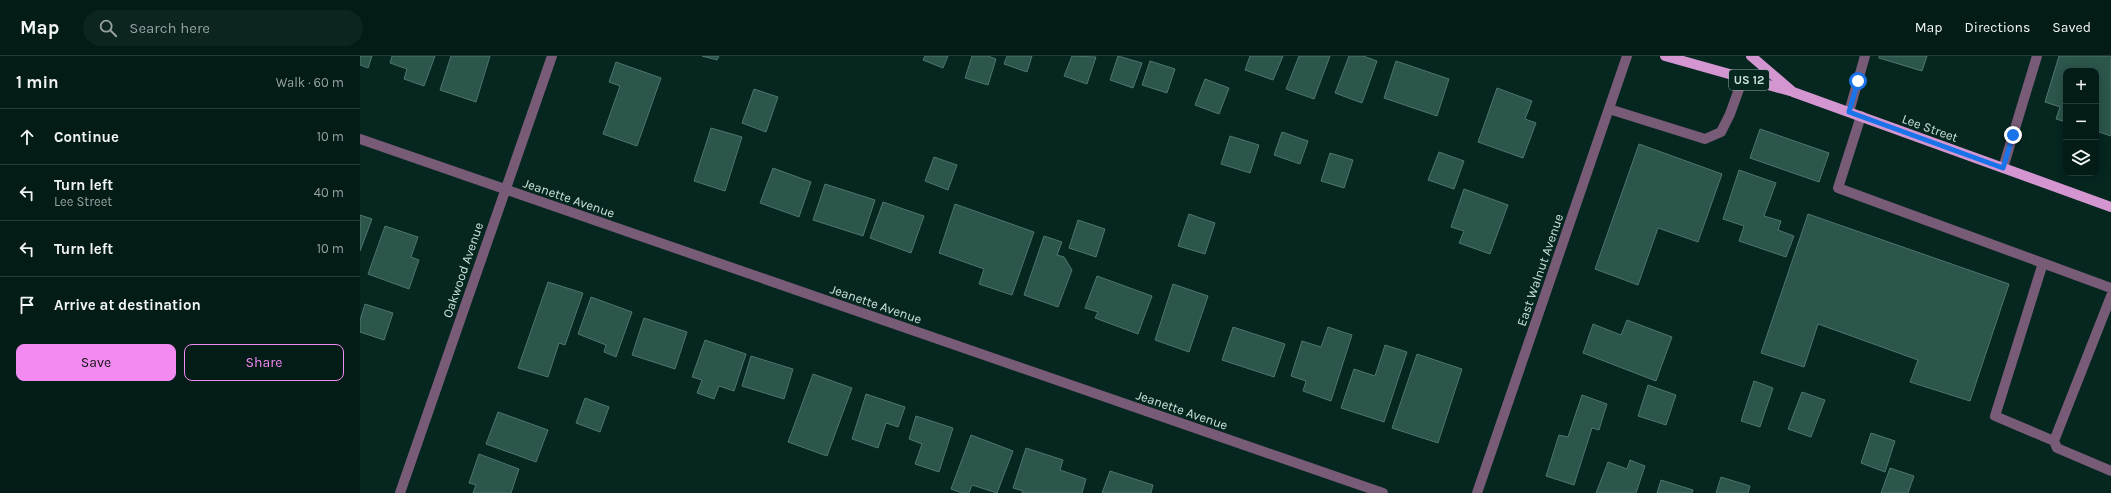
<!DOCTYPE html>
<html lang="en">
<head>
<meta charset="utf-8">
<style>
  body { margin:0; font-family:Karla,sans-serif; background:#0d2521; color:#f1f3f6 }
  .controls { position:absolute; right:12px; top:12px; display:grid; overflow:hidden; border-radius:8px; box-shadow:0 2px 10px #0003 }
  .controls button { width:36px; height:36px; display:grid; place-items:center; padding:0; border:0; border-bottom:1px solid #253a37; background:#041c18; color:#f1f3f6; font:20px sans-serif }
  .stop { position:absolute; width:12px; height:12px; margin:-9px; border:3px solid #1a73e8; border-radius:50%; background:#fff }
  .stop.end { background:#1a73e8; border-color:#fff; box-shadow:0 1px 4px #0008 }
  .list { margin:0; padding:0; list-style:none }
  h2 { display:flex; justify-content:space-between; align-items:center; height:52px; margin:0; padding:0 16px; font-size:17px }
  h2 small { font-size:13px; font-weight:400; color:#97a1a2 }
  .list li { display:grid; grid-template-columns:26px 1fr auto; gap:12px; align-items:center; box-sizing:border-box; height:56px; padding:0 16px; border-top:1px solid #253a37 }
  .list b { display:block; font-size:15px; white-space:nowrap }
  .list p { margin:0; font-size:13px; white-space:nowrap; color:#97a1a2 }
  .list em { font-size:13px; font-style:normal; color:#97a1a2 }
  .actions { display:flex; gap:8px; padding:12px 16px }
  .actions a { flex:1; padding:9px 0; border:1px solid #f38af2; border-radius:8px; text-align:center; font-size:14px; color:#f38af2 }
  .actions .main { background:#f38af2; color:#111 }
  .icon { flex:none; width:22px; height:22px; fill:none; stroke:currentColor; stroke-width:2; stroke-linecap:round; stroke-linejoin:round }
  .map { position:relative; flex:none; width:1751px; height:437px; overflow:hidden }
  header { display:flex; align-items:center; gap:24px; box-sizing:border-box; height:56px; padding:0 20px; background:#041c18; border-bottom:1px solid #253a37 }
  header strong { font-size:19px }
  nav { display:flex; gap:22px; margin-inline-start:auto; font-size:14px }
  .search { width:280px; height:36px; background:#0d2521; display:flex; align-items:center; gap:10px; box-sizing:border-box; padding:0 14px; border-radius:22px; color:#97a1a2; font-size:15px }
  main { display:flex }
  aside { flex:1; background:#041c18 }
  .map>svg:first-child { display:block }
  .building { fill:#2c554c; stroke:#4d766d }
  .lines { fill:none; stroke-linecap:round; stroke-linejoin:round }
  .minor { stroke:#785b77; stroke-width:10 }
  .major { stroke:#d396d1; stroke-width:10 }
  .route { stroke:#1a73e8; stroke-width:5 }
  .labels { text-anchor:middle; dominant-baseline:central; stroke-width:3.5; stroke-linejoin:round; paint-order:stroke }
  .shield { fill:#062620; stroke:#90a9a3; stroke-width:1 }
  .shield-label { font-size:12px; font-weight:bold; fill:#cbe1db }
  .street-label { font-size:13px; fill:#cbe1db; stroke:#062620 }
</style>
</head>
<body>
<header>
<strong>Map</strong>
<div class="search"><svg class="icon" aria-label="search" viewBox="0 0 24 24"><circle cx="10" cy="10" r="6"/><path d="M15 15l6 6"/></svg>Search here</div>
<nav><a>Map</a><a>Directions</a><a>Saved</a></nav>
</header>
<main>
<aside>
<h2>1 min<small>Walk · 60 m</small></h2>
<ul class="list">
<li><svg class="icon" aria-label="ahead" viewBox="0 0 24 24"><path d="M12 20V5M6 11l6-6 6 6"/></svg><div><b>Continue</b></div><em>10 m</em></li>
<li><svg class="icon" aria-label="left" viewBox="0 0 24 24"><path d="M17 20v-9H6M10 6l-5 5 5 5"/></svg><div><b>Turn left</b><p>Lee Street</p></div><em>40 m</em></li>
<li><svg class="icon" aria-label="left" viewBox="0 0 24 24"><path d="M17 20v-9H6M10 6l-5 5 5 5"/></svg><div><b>Turn left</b></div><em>10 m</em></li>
<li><svg class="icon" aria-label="arrive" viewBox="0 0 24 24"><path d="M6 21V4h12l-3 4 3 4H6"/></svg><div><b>Arrive at destination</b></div></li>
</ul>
<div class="actions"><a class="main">Save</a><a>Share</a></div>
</aside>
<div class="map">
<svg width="1751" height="437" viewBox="0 0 1751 437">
  <rect width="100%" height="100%" fill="#062620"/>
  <path class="building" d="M0 0H12L8 12 0 9Z
    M32 0H75L64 30 44 23 47 13 30 7Z
    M91 0H130L116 46 80 34Z
    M342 0H359L357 4Z
    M565 0H588L583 12 563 4Z
    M612 0H628L636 3 628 29 605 22Z
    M647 0H672L667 16 644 8Z
    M712 0 736 1 727 28 704 20Z
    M758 0 782 7 773 32 750 24Z
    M890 0H923L913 24 885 14Z
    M939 0H970L954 43 926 33Z
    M989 0H1003L1017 5 1002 47 975 37Z
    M1519 0H1567L1562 15 1519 2Z
    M1699 0H1751V80L1736 75V15H1706V66L1696 63 1700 51 1685 46Z
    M790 5 815 13 807 37 782 29Z
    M1036 5 1089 23 1077 60 1024 42Z
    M256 6 301 22 277 90 243 78 260 30 249 26Z
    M845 23 869 32 859 58 835 49Z
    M1137 32 1172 45 1165 63 1176 67 1163 102 1118 86Z
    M394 33 418 41 406 76 382 67Z
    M351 72 382 81 365 135 334 125Z
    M1400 73 1469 97 1459 126 1390 102Z
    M922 76 948 85 940 108 914 99Z
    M870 80 899 89 890 117 861 108Z
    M1279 88 1362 118 1338 186 1298 172 1278 229 1235 213Z
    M1079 96 1104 105 1094 133 1068 124Z
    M970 97 993 104 984 132 961 125Z
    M574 101 597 109 588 134 565 125Z
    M413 112 451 126 439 161 400 147Z
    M1379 114 1416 127 1404 160 1421 165 1418 174 1434 180 1426 201 1379 185 1384 170 1363 163Z
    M465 128 515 144 503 180 453 164Z
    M1104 133 1148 149 1130 198 1099 187 1104 175 1091 171Z
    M523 146 564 160 551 197 510 182Z
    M595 148 674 176 652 239 619 228 624 213 579 197Z
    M829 158 855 167 845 198 818 190Z
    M1448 158 1649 228 1610 345 1550 326 1558 304 1458 268 1444 311 1401 297Z
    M0 159 12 163 0 195Z
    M718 164 745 173 736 201 709 192Z
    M25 170 58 181 51 201 59 204 49 233 8 218Z
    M684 180 702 186 697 199 704 201 712 214 698 251 664 239Z
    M737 220 792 240 778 278 735 262 738 256 725 252Z
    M188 226 223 237 205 289 199 287 188 321 158 312Z
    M813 228 848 240 829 296 795 284Z
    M231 241 272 256 256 301 244 296 246 289 218 278Z
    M5 248 33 257 24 284 0 276V264Z
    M284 262 327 276 315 313 272 299Z
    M1267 264 1312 281 1296 325 1223 297 1233 268 1261 279Z
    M873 271 925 288 914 321 862 304Z
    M968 271 992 279 971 345 943 335 946 325 931 320 942 285 961 291Z
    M345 284 386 298 374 335 359 330 354 343 337 337 342 324 332 321Z
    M1025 289 1047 296 1024 366 981 352 994 313 1015 320Z
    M1057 298 1102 313 1078 387 1032 372Z
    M391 300 433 313 424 343 382 330Z
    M453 318 492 332 467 400 428 386Z
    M1394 325 1413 332 1400 371 1381 365Z
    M1288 329 1316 339 1306 369 1278 360Z
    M1442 336 1465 344 1451 381 1428 373Z
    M506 338 545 351 538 371 526 367 518 392 492 383Z
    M1222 339 1247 348 1239 374 1232 372 1214 429 1186 420 1199 379 1208 381Z
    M225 342 249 351 240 376 216 367Z
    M138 356 188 374 176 406 126 388Z
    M556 360 593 372 579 416 555 408 562 388 549 383Z
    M1511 377 1535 385 1525 416 1501 407Z
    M611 379 653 395 637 437 612 429 609 437H602L591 433Z
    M666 392 703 404 700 414 726 423 722 437H662L663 435 653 432Z
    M119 398 159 413 151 437H113L116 429 109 427Z
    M1270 404 1285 410 1276 437H1236L1248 406 1267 413Z
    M1530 412 1554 420 1548 437H1521Z
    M750 415 793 429 791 437H742Z
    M1361 421 1390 430 1388 437H1356Z
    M1301 424 1333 434 1332 437H1297Z"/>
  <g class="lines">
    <path class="minor" d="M1249 53 1345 83 1361 76 1370 58 1383 22
      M1489 56 1505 0
      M1501 60 1478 132 1751 232
      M0 83 1023 437
      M1643 112 1677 0
      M1683 207 1635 360 1694 385 1697 392 1751 415
      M1694 385 1751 240
      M40 437 192 0
      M1117 437 1267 0"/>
    <path class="major" d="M1305 0 1430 35
      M1391 0 1433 36 1751 151"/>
  </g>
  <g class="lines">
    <path class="route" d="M1498 25 1489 56 1643 112 1653 79"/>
  </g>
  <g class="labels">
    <rect class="shield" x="1369" y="14" width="40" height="20" rx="3"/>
    <g class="shield-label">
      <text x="1389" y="24">US 12</text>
    </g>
    <g class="street-label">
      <text transform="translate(1570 72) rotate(20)">Lee Street</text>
      <text transform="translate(209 142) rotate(19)">Jeanette Avenue</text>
      <text transform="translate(103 214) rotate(-71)">Oakwood Avenue</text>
      <text transform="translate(1180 214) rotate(-71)">East Walnut Avenue</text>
      <text transform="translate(516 248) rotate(19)">Jeanette Avenue</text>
      <text transform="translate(822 354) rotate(19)">Jeanette Avenue</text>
    </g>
  </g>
</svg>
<div class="controls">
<button>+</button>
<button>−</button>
<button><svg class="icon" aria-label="layers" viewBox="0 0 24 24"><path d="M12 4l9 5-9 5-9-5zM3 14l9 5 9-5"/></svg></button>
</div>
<div class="stop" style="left:1498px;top:25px"></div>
<div class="stop end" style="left:1653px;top:79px"></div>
</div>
</main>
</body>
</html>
